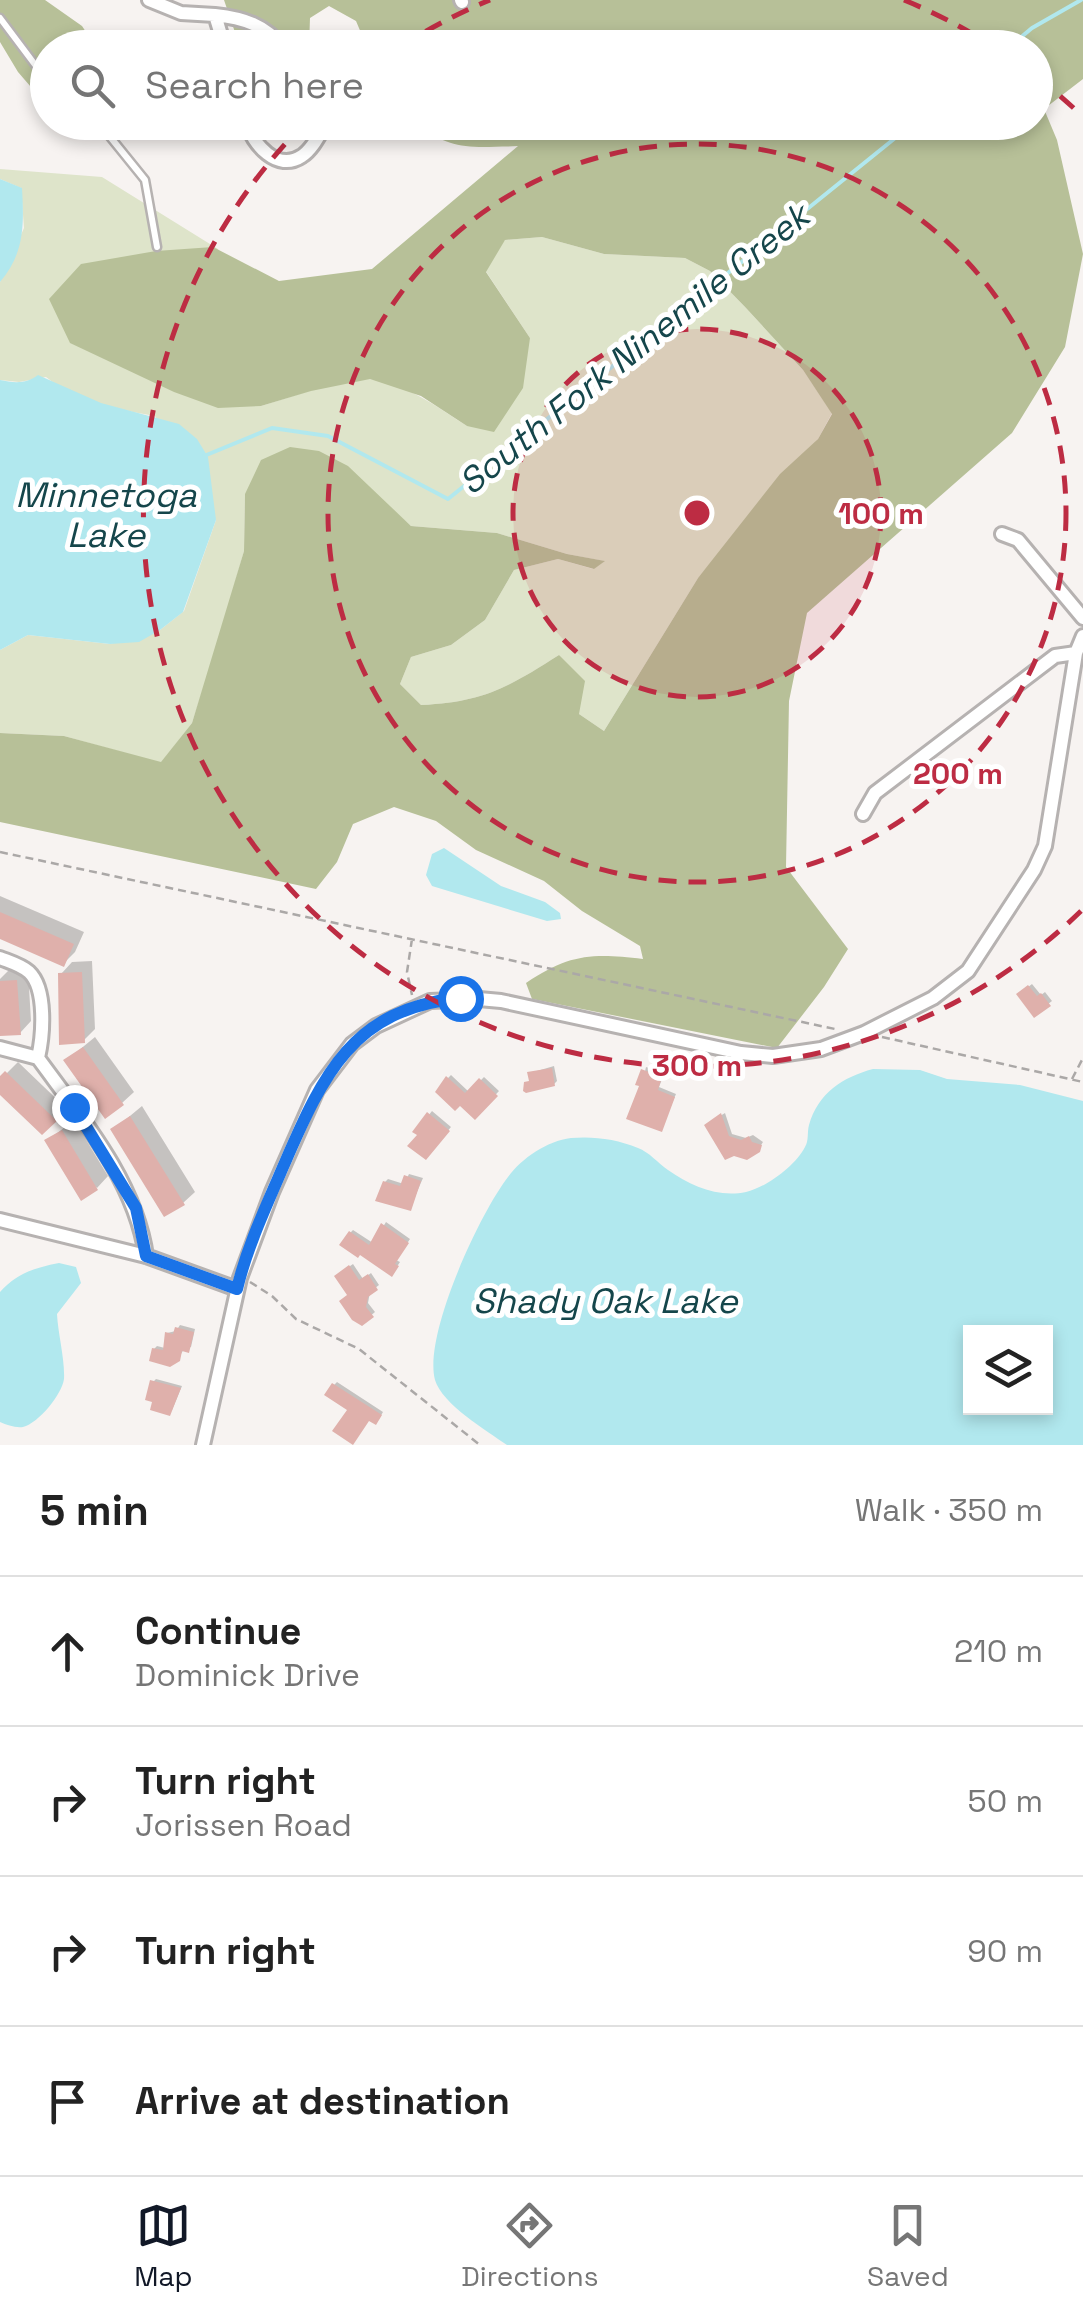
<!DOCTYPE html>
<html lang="en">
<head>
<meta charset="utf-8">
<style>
  body { margin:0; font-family:"Space Grotesk",sans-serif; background:#f6f6f6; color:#222 }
  .controls { position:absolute; right:30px; bottom:30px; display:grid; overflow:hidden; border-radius:0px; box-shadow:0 5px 15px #0003 }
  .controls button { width:90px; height:90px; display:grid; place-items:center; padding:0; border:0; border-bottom:2px solid #e0e0e0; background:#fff; color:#222; font:50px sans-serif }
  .stop { position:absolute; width:30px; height:30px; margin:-22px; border:8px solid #1a73e8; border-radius:50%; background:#fff }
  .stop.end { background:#1a73e8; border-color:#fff; box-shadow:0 2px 10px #0008 }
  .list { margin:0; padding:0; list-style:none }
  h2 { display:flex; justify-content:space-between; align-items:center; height:130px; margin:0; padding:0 40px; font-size:42px }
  h2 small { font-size:32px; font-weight:400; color:#767676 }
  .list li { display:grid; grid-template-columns:65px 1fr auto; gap:30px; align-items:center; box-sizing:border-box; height:150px; padding:0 40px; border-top:2px solid #e0e0e0 }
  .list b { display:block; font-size:38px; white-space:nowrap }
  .list p { margin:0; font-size:32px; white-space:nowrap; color:#767676 }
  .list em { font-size:32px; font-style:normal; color:#767676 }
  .icon { flex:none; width:55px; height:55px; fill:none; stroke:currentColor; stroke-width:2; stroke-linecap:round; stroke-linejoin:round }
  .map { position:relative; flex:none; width:1083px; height:1445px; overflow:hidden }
  .search { position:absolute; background:#fff; box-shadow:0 5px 15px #0003; left:30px; right:30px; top:30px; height:110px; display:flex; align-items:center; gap:25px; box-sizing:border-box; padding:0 35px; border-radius:55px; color:#767676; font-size:38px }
  .sheet { height:730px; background:#fff }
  nav { display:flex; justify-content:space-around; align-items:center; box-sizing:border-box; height:140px; border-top:2px solid #e0e0e0; background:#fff; font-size:28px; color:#767676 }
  nav a { display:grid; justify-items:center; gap:5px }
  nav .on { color:#111827 }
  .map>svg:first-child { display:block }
  .green { fill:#dee4ca }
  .forest { fill:#b7c098 }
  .water { fill:#b1e8ee; fill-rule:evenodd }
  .shadow { fill:#0003 }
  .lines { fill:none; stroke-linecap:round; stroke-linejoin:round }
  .stream { stroke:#b1e8ee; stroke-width:4 }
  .building { fill:#dfb0ab }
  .lane-casing { stroke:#b6b2b1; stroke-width:11 }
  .street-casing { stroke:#b6b2b1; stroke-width:18 }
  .path { stroke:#aba8a7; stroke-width:2.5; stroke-dasharray:8 5; stroke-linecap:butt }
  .lane { stroke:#fff; stroke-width:6 }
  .street { stroke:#fff; stroke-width:12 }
  .route { stroke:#1a73e8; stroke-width:12 }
  .ring { fill:none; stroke:#bd2c43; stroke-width:5; stroke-dasharray:18 12 }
  .labels { text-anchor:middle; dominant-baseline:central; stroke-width:10; stroke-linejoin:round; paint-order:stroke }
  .water-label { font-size:35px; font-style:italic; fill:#15464b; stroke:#fff }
  .centre { fill:#bd2c43; stroke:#fff; stroke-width:5 }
  .ring-label { font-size:30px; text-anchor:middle; font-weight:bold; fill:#bd2c43; stroke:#fff; stroke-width:10; stroke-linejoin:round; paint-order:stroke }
</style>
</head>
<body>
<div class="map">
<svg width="1083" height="1445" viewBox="0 0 1083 1445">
  <rect width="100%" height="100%" fill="#f7f3f1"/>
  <path class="green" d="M0 169 102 177 218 249 261 406C292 397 336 380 368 379 399 379 442 410 467 426L530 338 481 264 505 240 542 237 604 254 685 258 710 271 746 308 803 370 832 413 818 439 698 578 604 731 579 714 559 655C507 688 483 702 421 705L400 684 411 657 451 645 485 620 514 570 558 559 593 569 604 561 567 554 497 533 411 526 384 502 245 494 244 551 218 642 192 723 161 763 64 736 0 733V650L28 635 110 644 160 630 184 611 216 520 155 416C119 410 75 400 46 377L19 382 0 380V282L24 228 21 188 0 179Z"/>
  <path class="forest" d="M0 0H45L82 26 96 47 48 48 47 101H43L18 72 0 42Z
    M224 0H1083V79L1044 109 1057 140 1083 254 1065 347 1012 433 807 613 789 701 786 867 848 949 824 987 777 1048 532 999 526 983C569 954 592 953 643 959L640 946 582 911 544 881 476 850 436 821 394 807 353 824 337 862 316 889 0 822V733L64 736 161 762 192 723 244 551 245 494 261 460 290 447 319 451 348 466 411 526 497 533 567 554 605 561 594 569 558 559 514 570 485 620 451 645 411 657 400 684 421 705C483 702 507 688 559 655L585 681 579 714 604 731 698 578 780 474 818 439 832 414 803 370 746 308 710 271 685 258 604 254 542 237 505 240 486 272 530 338 523 388 494 432 467 426 421 396 370 379 311 391 261 406 218 408 174 392 70 343 49 299 81 264 156 251 213 247 279 281 372 269 518 146C464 148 457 150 408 123L1036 122V48L367 47 356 21 329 6 310 18 309 47H240Z"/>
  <path class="water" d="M0 179 22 188C24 224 25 253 0 282Z
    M38 375 101 403 179 424 197 439 208 457 216 520 183 612 160 630 139 642 110 644 28 635 0 650V380C14 383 27 384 38 375Z
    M444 848 501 886 545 902 560 913 561 919 547 921 432 886 426 875 432 854Z
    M873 1069 920 1070 947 1079 1020 1085 1083 1101V1445H507C487 1431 442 1404 435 1380 423 1335 480 1213 508 1177 522 1158 547 1141 571 1138 593 1136 617 1139 638 1148 649 1152 658 1163 668 1170 691 1186 718 1198 746 1192 767 1187 795 1166 805 1147 809 1141 807 1132 809 1125 818 1093 843 1077 873 1069ZM1046 1332V1408H970V1332Z
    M59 1263 76 1267 81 1283 57 1314C58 1334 65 1359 64 1379 62 1394 39 1423 23 1427 15 1428 7 1425 0 1422V1292C17 1273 34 1268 59 1263Z"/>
  <path class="shadow" d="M0 896 84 932 75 952 63 964 0 937Z
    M92 961 95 1029 84 1040 61 974 72 962Z
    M28 970 31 1021 20 1033 0 1034V979L8 971Z
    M1032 984 1041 995 1045 992 1052 1001 1034 1015 1019 994Z
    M95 1037 134 1092 122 1103 67 1060Z
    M18 1062 66 1108 42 1131 0 1092V1080Z
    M554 1066 557 1081 554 1084 530 1073Z
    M646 1067 664 1074 659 1087 676 1094 661 1129 642 1085Z
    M451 1075 469 1092 484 1077 499 1091 475 1117 439 1087Z
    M142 1106 195 1192 183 1203 113 1130Z
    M432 1111 451 1127 426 1157 420 1135 416 1131Z
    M725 1113 732 1134 746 1138 753 1135 763 1142 758 1150 734 1153 710 1122Z
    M74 1120 108 1176 97 1188 47 1141Z
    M409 1174 423 1178 410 1208 385 1182 388 1179 404 1184Z
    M386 1222 410 1239 396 1260 400 1262 394 1271 350 1233 353 1230 373 1243Z
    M353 1264 363 1279 371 1273 379 1285 370 1292 368 1303 375 1312 362 1323 340 1273Z
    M180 1325 195 1329 191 1347 184 1349 178 1359 154 1349 157 1346 165 1348 167 1333 176 1331Z
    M156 1379 182 1386 172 1410 153 1382Z
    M337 1382 383 1412 379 1419 350 1410 334 1385Z"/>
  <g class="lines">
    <path class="stream" d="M1008 48 1032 28 1081 0
      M204 456 272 428 328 436 448 499 915 122"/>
  </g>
  <path class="building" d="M0 912 74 944 64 967 0 939Z
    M82 972 85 1043 59 1045 58 973Z
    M17 980 21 1035 0 1036V981Z
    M1028 985 1037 996 1041 993 1051 1006 1034 1018 1016 994Z
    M83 1047 124 1105 105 1119 63 1060Z
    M552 1068 555 1086 526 1093 523 1091 524 1082 529 1081 527 1072Z
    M641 1069 662 1077 658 1090 675 1097 662 1132 626 1119 639 1086 635 1085Z
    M5 1071 57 1121 42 1135 0 1095V1076Z
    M446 1076 465 1093 479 1078 498 1096 475 1120 460 1106 455 1111 435 1092Z
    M427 1112 450 1131 426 1160 407 1146 417 1135 412 1132Z
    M721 1113 729 1136 741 1140 749 1136 752 1142 762 1145 760 1152 747 1160 734 1156 725 1160 704 1125Z
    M130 1116 185 1205 164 1217 110 1129Z
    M62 1130 98 1190 81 1201 44 1140Z
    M404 1175 421 1181 411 1211 375 1201 383 1181 400 1186Z
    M381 1223 409 1243 395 1264 399 1266 392 1277 360 1255 358 1258 339 1245 349 1231 369 1245Z
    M349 1265 359 1280 368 1274 378 1290 368 1297 366 1307 374 1317 362 1326 352 1320 339 1301 347 1295 334 1276Z
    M175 1327 194 1332 189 1353 182 1351 180 1361 170 1367 149 1361 152 1348 163 1350 165 1332 173 1334Z
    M150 1380 181 1388 170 1416 150 1410 152 1402 145 1400Z
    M332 1383 382 1415 376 1425 369 1421 353 1445 332 1431 347 1410 324 1395Z"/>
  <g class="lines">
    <defs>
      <path id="lane" d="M0 18 48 82
        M92 122 107 133 145 180 157 247"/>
      <path id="street" d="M149 0 181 13 215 15
        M461 0 462 2
        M225 48 215 15C243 18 266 25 283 48
        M246 122C253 144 277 173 302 156 313 149 320 133 327 122
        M1002 534 1018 540 1083 618
        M863 814 875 793 1055 656 1076 653
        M0 958C10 962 21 965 29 972 47 989 43 1036 38 1058
        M0 1048 38 1058
        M38 1058C81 1117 136 1182 146 1256
        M0 1220 146 1256 237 1289
        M203 1445 240 1278 272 1192 317 1090 352 1044 376 1026 430 1001 479 999 501 1001 741 1053 773 1056 821 1049 864 1033 933 998 968 971 1034 870 1045 846 1076 653 1083 636"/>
    </defs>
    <use href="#lane" class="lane-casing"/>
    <use href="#street" class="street-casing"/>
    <path class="path" d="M0 852 835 1029
      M412 939 407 972 412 995
      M882 1037 1083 1082
      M1072 1079 1083 1058
      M250 1282 272 1296 296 1319 359 1349 480 1445"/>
    <use href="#lane" class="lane"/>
    <use href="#street" class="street"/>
  </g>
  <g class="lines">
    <path class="route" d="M74 1107 136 1208 146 1256 237 1289C247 1247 266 1207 283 1167 322 1078 350 1009 460 998"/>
  </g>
  <circle cx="697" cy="513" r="184" fill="#bd2c43" fill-opacity=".12"/>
  <g class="ring">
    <circle cx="697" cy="513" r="184"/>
    <circle cx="697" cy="513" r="369"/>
    <path d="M1081 911A553 553 0 0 1 303 125M400 47A553 553 0 0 1 490 0M904 0A553 553 0 0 1 994 47M1037 77A553 553 0 0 1 1081 115"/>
  </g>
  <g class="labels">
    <g class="water-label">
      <text transform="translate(634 349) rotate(-39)">South Fork Ninemile Creek</text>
      <text x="106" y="495">Minnetoga<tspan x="106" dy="40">Lake</tspan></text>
      <text x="605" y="1301">Shady Oak Lake</text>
    </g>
  </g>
  <circle cx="697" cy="513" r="15" class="centre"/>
  <g class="ring-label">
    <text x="881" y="524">100 m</text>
    <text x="958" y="784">200 m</text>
    <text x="697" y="1076">300 m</text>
  </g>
</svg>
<div class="controls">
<button><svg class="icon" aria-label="layers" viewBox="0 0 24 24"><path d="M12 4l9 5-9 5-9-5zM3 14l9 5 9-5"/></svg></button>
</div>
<div class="stop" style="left:460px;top:998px"></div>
<div class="stop end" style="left:74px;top:1107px"></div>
<div class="search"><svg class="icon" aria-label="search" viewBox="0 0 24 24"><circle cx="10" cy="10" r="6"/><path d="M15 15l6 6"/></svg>Search here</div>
</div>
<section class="sheet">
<h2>5 min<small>Walk · 350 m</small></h2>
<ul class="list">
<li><svg class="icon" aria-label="ahead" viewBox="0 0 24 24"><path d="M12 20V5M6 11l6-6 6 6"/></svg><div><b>Continue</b><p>Dominick Drive</p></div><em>210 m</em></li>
<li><svg class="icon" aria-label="right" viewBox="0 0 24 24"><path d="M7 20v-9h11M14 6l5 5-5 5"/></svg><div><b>Turn right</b><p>Jorissen Road</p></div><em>50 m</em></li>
<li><svg class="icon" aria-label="right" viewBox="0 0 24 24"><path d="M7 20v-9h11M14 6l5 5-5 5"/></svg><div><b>Turn right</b></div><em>90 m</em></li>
<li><svg class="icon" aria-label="arrive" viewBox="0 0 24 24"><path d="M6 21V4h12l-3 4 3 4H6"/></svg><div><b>Arrive at destination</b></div></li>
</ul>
</section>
<nav>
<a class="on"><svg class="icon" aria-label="map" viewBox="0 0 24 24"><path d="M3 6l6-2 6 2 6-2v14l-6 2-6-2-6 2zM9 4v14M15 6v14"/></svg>Map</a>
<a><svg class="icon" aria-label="directions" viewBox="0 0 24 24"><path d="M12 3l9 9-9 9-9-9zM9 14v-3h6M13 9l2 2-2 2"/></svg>Directions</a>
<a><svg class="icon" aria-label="saved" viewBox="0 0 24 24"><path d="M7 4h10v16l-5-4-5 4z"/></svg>Saved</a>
</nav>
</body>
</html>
